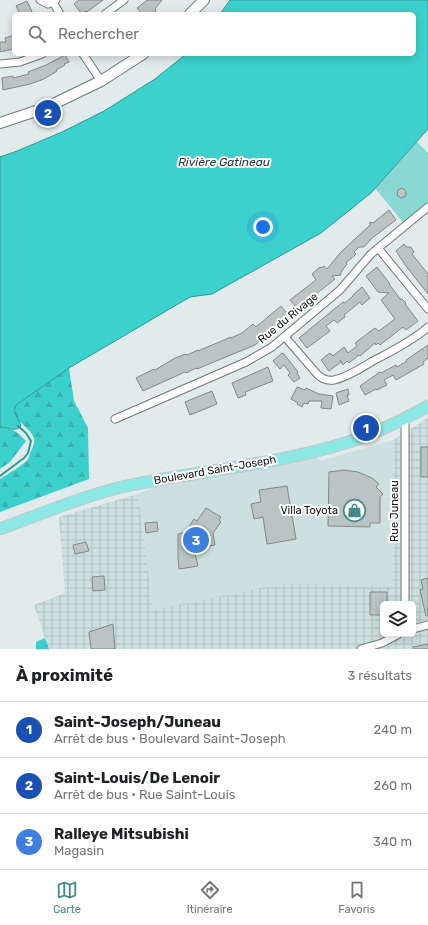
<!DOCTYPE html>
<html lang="fr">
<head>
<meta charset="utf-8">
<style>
  body { margin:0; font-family:Rubik,sans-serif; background:#f2f2f2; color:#202124 }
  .controls { position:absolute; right:12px; bottom:12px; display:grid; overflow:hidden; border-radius:6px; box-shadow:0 2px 10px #0003 }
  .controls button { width:36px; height:36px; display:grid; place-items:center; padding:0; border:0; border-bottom:1px solid #e0e0e0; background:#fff; color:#202124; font:20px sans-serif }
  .you { position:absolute; left:263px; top:227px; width:14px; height:14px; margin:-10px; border:3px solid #fff; border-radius:50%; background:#1a73e8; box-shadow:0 0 0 6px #1a73e833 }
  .badge { display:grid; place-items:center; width:26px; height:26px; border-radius:50%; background:#448b88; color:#fff; font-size:13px; font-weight:700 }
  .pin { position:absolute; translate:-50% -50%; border:2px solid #fff; box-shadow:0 1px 4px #0006 }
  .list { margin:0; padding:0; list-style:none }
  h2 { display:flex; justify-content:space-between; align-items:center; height:52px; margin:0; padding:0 16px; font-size:17px }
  h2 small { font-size:13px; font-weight:400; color:#757577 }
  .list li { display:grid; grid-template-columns:26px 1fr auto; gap:12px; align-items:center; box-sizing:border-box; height:56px; padding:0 16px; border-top:1px solid #e0e0e0 }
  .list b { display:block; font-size:15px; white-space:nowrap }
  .list p { margin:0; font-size:13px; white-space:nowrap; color:#757577 }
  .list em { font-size:13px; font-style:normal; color:#757577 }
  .icon { flex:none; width:22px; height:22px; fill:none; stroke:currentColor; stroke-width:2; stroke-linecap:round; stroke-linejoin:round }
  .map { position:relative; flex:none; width:428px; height:649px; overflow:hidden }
  .search { position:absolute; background:#fff; box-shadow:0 2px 10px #0003; left:12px; right:12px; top:12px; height:44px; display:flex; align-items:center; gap:10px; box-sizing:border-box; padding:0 14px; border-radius:6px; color:#757577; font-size:15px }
  .sheet { height:220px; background:#fff }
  nav { display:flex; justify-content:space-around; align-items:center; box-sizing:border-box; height:56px; border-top:1px solid #e0e0e0; background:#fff; font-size:11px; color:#757577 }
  nav a { display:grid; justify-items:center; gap:2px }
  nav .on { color:#448b88 }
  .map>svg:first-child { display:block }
  .built { fill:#cde0df }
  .industrial { fill:url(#industrial-grid); fill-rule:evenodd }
  .forest { fill:url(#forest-firs) }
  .park { fill:#8ad8d4 }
  .water { fill:#3cd1cc; stroke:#309995 }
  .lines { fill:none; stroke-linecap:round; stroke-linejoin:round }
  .stream { stroke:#309995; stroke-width:2 }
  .building { fill:#bac4c3; stroke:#808988 }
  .street-casing { stroke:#6f7877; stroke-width:9 }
  .secondary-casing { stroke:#6f7877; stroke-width:12 }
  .primary-casing { stroke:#c6c7c7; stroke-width:13 }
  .street { stroke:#fff; stroke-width:7 }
  .secondary { stroke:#fff; stroke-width:10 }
  .primary { stroke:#8ce8e5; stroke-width:11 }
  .labels { text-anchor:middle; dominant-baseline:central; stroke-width:4; stroke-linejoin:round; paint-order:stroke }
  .street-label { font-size:11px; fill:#131616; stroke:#fff }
  .poi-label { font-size:11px; fill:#131616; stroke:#fff; text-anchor:end }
  .water-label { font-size:12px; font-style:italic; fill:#1c3433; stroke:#fff }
</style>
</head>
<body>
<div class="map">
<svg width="428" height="649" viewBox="0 0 428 649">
  <defs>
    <pattern id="industrial-grid" width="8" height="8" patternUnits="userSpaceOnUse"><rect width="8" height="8" fill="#cde0df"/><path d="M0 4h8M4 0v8" fill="none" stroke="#afbfbf"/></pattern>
    <pattern id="forest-firs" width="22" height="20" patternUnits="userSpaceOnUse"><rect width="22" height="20" fill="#3cd0cc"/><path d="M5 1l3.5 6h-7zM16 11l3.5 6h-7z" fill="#34b2ae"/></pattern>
  </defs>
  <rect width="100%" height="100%" fill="#e1ebeb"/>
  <path class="built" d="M393 440 394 494 392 587 153 610 138 494 178 477 315 451 320 461Z"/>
  <path class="industrial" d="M428 418V649H49L34 605 65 593 59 517 138 494 153 610 261 588 291 584 392 587 394 494 393 440ZM383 604H413V634H383Z"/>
  <path class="forest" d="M69 368 74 401 88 428 89 479 0 512V479C6 475 25 464 28 459 29 457 30 453 31 451 33 447 35 442 34 439 31 426 8 420 16 405Z
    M2 427C12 428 19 433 26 441L10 462 0 469V428Z
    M45 638 49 649H36V642Z"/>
  <path class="park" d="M417 142 428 153V207L406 226 375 188Z"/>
  <path class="water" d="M230 0H428V129L371 193 321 233 212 294 190 297 69 368 16 405C12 413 19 419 21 426 15 432 10 428 2 427L0 428V157L17 151 62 132 104 111 155 79 186 54H414V14H220Z"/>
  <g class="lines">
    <path class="stream" d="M0 476 24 458 28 453 31 441 26 433 18 426"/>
  </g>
  <path class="building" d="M79 0H103L87 12 86 11 82 14 74 4Z
    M147 0H162L155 9 156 11 152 14H142L137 8Z
    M27 1 33 14H20L16 6Z
    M14 35V49L0 52V42H6L5 38Z
    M65 55 69 62 64 64 65 65 56 70 57 71 44 79 30 84 3 90 2 78 13 76V78L29 74 28 72 46 65Z
    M402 188 406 191V196L401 198 397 195 398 190Z
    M389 210 396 220 372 238 364 247H359L354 252 356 254 346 263 347 264 341 272V275L332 276 335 279 311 298 310 297 298 309 290 300 316 280 312 274 320 267 321 268 324 266 327 269 341 252 370 225V222L373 223Z
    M404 244 406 247H411L414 252 412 254 428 274V294L406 266 396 251Z
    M377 267 390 284H389L401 300 402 299 406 303 405 304 418 321 406 330 403 327 380 345 378 343 376 345 375 343 360 356 359 355 349 363 347 361 343 365 340 360 341 362 329 371 321 360 327 355 330 353 333 356 344 347 348 353 357 346 355 343 375 328 379 331 395 319 381 300 389 293 378 292 366 276Z
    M362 287 370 298 362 305 360 302 344 315 345 317 337 323 334 320 326 326 330 331 307 348 299 338 343 302 345 303 353 296V295Z
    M281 306 289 316 255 345 197 369 196 368 186 373 185 372 143 391 136 378 154 369 155 370 175 358 186 354 187 355 198 350V351L231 337V338L242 333 253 324 256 327Z
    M428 345V358L423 362 424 364 396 380 393 375 384 380 387 385 377 390 376 389 365 395 360 386 380 372 381 373 396 365 397 367 407 361 406 360Z
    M282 353 284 354 298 372 297 373 300 378 294 382 288 375 290 373 284 365 280 369 273 361Z
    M268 367 273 381 245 392 246 395 238 398 232 383Z
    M297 387 305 390 306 388 319 394 333 396 331 409 321 408 322 401H309L308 404 304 403 302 407 297 404 298 403 291 399Z
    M348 389 349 395H347L349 401 339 405 336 393Z
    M212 391 217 404 190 415 185 402Z
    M421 447H428V477H421Z
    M344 470 358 472 372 478 379 484 376 487 383 494 380 497V523H370V527L328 526 329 472Z
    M287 486 296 539 267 544 263 517 254 519 251 504 261 502 259 490Z
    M206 508 221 517 219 520 221 522 213 533 215 545 194 549 198 566 179 569 178 559V534L190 531V525L194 519 197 521Z
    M157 522 158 531 146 533 145 523Z
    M86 542 89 551 75 554 73 545Z
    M104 576 105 590 93 591 92 577Z
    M428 578V616H426L420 590 423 589 421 580Z
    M370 592H387V604H383V615H370Z
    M113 624 115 649H91L89 632Z
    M428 644V649H414L413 647Z"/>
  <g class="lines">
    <defs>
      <path id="street" d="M40 0 48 4 56 0
        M53 2 60 14
        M105 14 124 0
        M83 54 101 81
        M0 64 20 62 42 54
        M378 248 428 309
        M285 337 317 374C322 379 328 381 334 380 348 377 361 368 373 361 390 352 414 340 428 327
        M115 419 246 362 272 347 340 290 371 254 428 207
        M405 604V418
        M413 629 428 625
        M361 649 382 643 399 634"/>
      <path id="secondary" d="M190 14 204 0
        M0 123 45 108 101 81 143 54"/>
      <path id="primary" d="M0 529C41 514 83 496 126 486 198 471 272 465 342 444 372 435 401 421 428 406"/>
    </defs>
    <use href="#street" class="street-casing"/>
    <use href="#secondary" class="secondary-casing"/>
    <use href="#primary" class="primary-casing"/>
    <use href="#street" class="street"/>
    <use href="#secondary" class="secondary"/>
    <use href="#primary" class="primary"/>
  </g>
  <defs>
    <symbol id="shop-ring" viewBox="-11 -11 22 22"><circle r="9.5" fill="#fff" stroke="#448b88" stroke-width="1.5"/><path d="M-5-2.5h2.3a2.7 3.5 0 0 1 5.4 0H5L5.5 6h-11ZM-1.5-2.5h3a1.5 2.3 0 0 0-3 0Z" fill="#448b88"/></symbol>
  </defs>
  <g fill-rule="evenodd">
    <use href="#shop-ring" x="342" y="498" width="25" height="25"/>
  </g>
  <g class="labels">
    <g class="street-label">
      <text transform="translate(288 318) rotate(-39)">Rue du Rivage</text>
      <text transform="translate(215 470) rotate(-10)">Boulevard Saint-Joseph</text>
      <text transform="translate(394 511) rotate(-90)">Rue Juneau</text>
    </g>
    <g class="poi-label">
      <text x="338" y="510">Villa Toyota</text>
    </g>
    <g class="water-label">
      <text x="224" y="162">Rivière Gatineau</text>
    </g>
  </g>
</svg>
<div class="controls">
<button><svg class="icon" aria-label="layers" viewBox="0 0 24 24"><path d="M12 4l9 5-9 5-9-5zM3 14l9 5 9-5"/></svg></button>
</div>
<div class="you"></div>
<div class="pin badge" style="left:366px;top:428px;background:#1a4fb4">1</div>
<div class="pin badge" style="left:48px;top:113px;background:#1a4fb4">2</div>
<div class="pin badge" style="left:196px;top:540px;background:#3f7fe0">3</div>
<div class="search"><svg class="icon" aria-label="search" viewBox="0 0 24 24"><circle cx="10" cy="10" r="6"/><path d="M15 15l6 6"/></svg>Rechercher</div>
</div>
<section class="sheet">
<h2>À proximité<small>3 résultats</small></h2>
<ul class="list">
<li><span class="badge" style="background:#1a4fb4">1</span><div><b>Saint-Joseph/Juneau</b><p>Arrêt de bus · Boulevard Saint-Joseph</p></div><em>240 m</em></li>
<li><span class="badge" style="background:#1a4fb4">2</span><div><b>Saint-Louis/De Lenoir</b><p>Arrêt de bus · Rue Saint-Louis</p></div><em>260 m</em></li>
<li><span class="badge" style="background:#3f7fe0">3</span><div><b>Ralleye Mitsubishi</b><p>Magasin</p></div><em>340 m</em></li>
</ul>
</section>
<nav>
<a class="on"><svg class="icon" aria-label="map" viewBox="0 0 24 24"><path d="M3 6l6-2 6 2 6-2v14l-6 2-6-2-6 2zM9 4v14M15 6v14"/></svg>Carte</a>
<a><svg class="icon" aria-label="directions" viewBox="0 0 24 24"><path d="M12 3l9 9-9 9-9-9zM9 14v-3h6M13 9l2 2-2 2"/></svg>Itinéraire</a>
<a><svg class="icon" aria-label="saved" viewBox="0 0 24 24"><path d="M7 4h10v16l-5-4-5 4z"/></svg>Favoris</a>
</nav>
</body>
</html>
